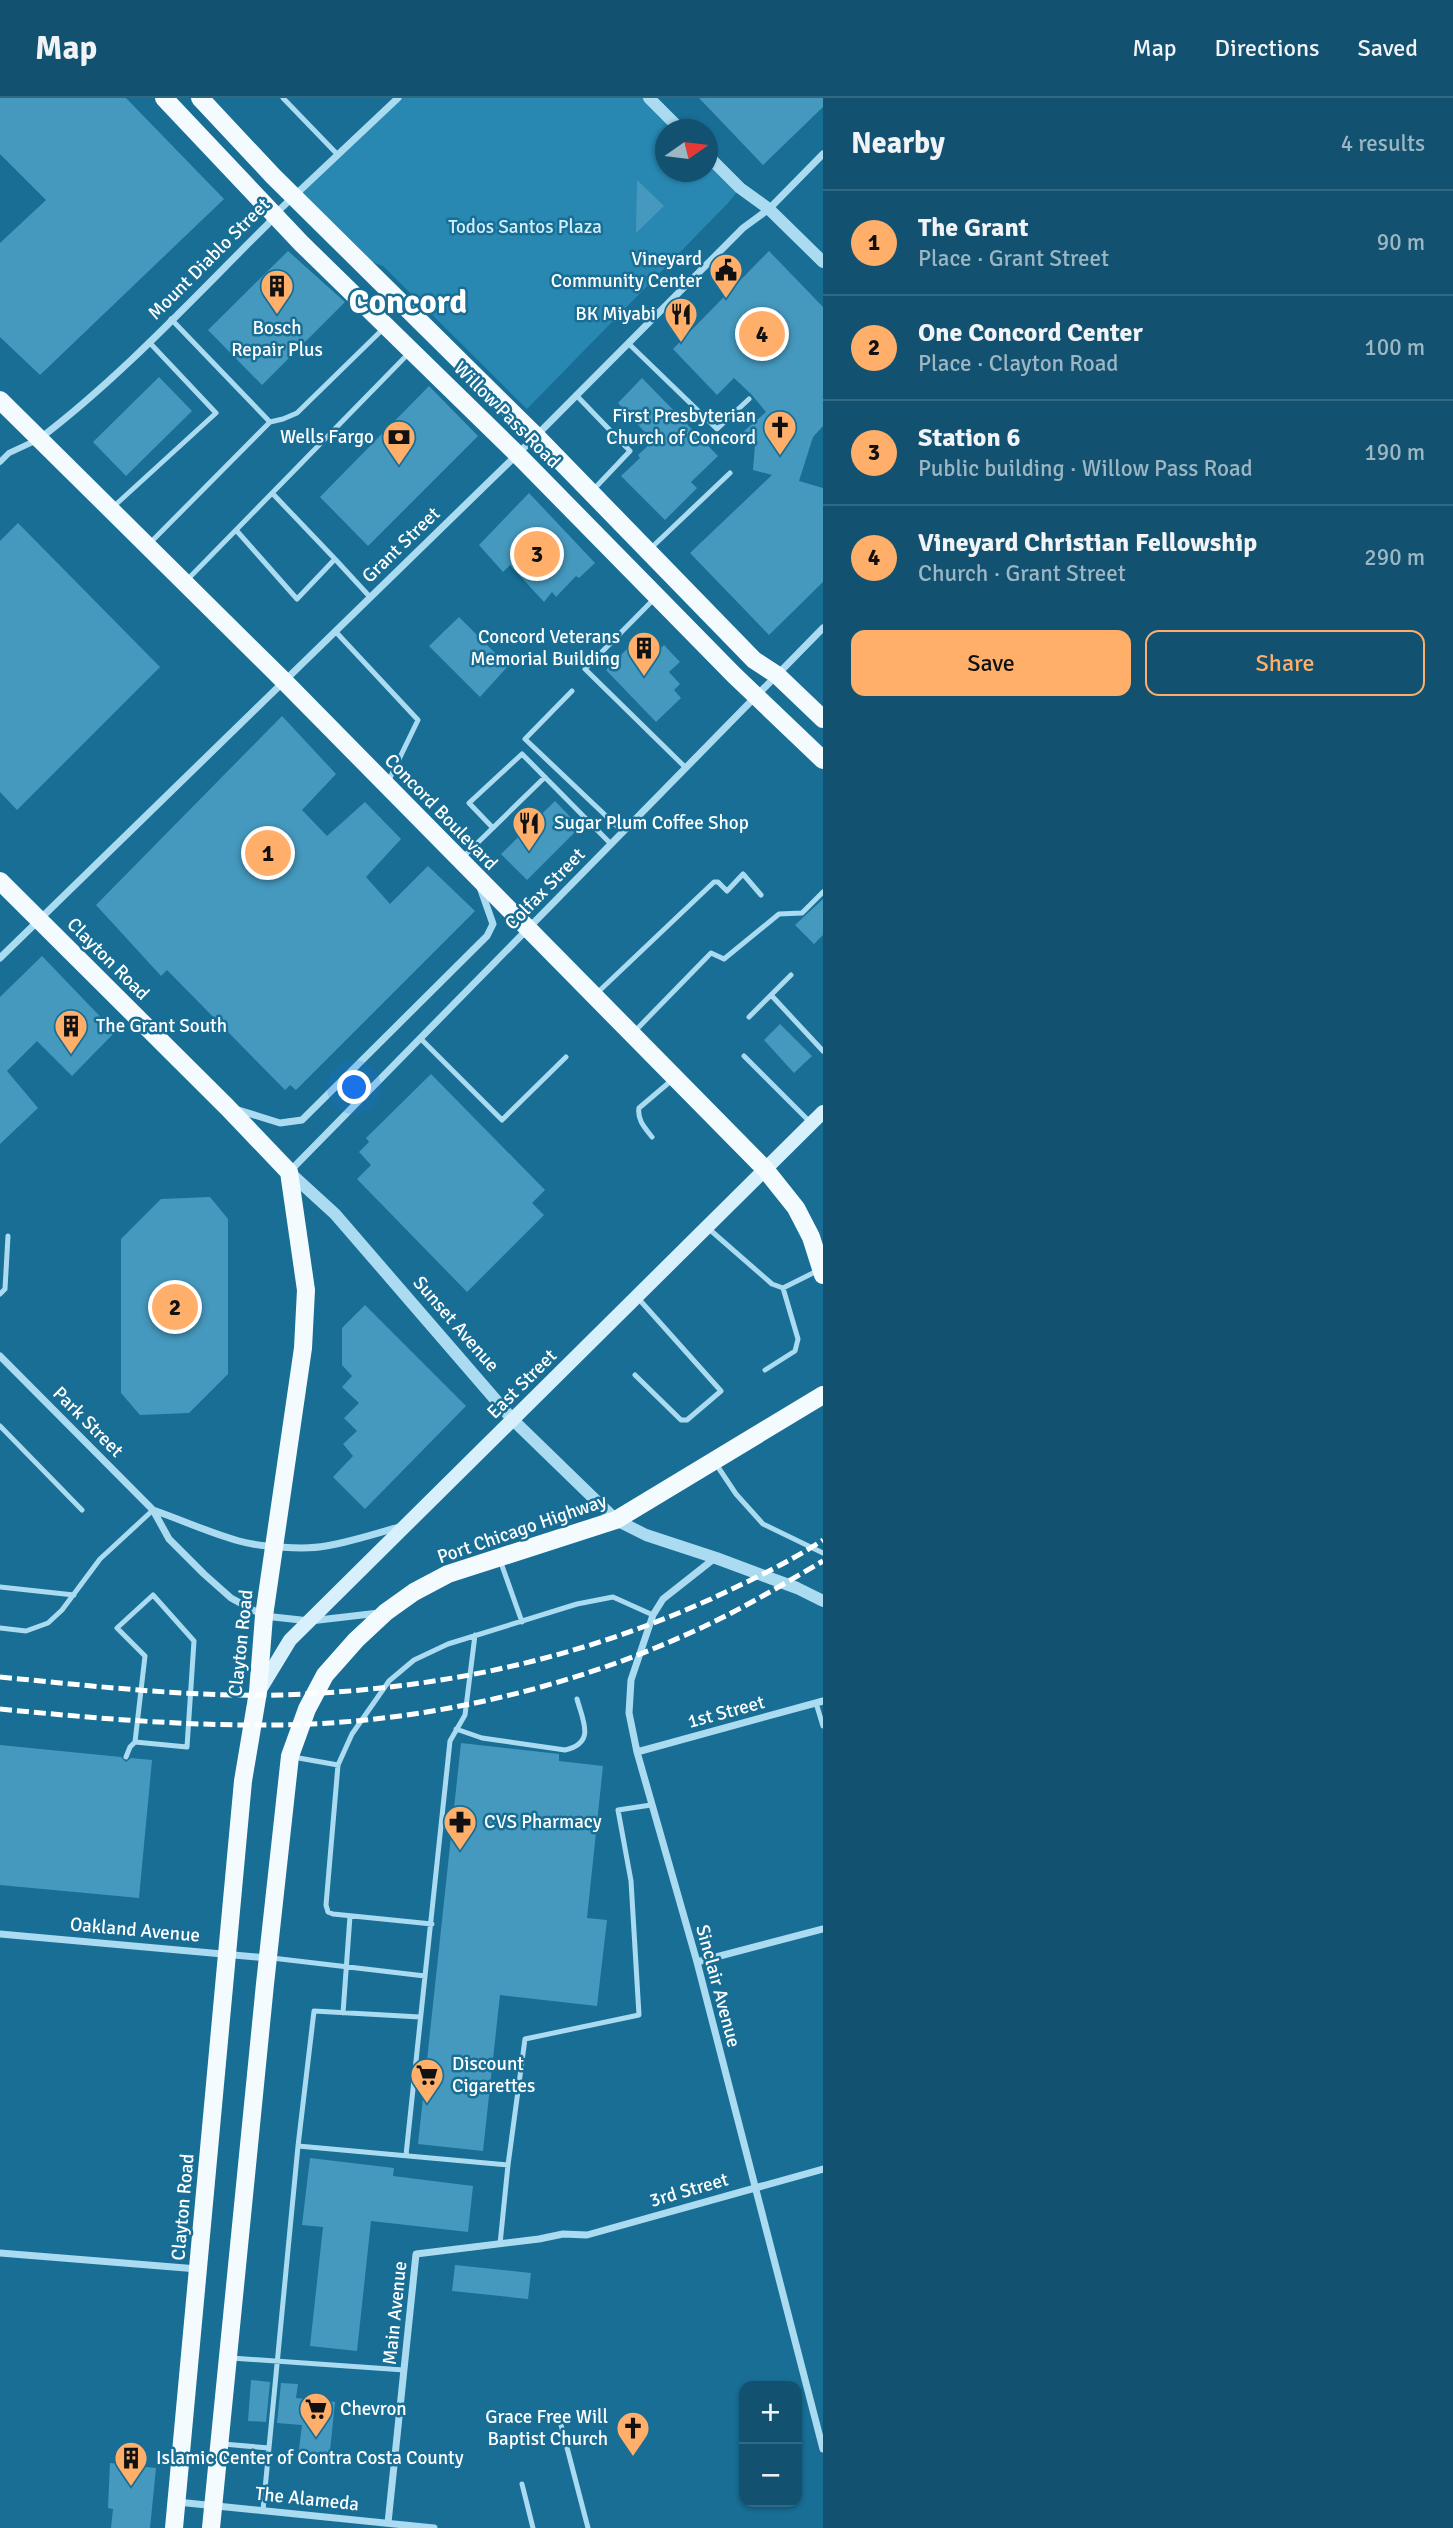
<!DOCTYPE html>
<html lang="en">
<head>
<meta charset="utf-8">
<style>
  body { margin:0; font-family:Signika,sans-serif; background:#1b5875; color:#f1f3f6 }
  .controls { position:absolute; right:21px; bottom:21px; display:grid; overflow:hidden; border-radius:14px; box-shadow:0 2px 5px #0004 }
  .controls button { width:63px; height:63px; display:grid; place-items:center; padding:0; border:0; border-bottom:2px solid #316983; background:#125270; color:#f1f3f6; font:35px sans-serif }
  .compass { position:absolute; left:655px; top:21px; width:63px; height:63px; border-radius:50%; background:#125270; box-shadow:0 2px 5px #0004; rotate:76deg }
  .you { position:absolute; left:355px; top:990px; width:24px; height:24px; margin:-18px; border:5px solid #fff; border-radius:50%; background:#1a73e8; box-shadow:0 0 0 10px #1a73e833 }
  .badge { display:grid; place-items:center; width:46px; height:46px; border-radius:50%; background:#ffaf6a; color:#111; font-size:23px; font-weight:700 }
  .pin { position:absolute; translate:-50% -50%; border:4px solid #fff; box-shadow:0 2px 7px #0006 }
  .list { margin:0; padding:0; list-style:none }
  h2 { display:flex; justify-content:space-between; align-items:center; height:91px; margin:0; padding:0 28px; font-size:30px }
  h2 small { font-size:23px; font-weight:400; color:#9cb6c3 }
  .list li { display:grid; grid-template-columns:46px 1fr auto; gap:21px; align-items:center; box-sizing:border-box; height:105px; padding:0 28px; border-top:2px solid #316983 }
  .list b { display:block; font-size:26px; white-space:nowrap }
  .list p { margin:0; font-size:23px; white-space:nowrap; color:#9cb6c3 }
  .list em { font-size:23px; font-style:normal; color:#9cb6c3 }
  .actions { display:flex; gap:14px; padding:21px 28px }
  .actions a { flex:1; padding:16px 0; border:2px solid #ffaf6a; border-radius:14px; text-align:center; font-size:24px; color:#ffaf6a }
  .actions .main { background:#ffaf6a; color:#111 }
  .map { position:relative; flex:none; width:823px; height:2430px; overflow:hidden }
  header { display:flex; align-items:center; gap:42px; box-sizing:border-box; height:98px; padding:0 35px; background:#125270; border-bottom:2px solid #316983 }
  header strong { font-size:33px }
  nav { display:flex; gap:38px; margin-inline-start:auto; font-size:24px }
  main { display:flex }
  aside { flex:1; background:#125270 }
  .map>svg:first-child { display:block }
  .green { fill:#2888b2 }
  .building { fill:#4599be }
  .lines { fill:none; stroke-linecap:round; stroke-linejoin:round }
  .service { stroke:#aadbf1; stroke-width:5 }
  .pedestrian { stroke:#aadbf1; stroke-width:6 }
  .minor { stroke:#aadbf1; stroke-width:7 }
  .tertiary { stroke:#aadbf1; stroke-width:12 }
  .secondary { stroke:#d8f0fb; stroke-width:14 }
  .primary { stroke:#f4fbff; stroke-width:18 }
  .rail { stroke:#fff; stroke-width:5; stroke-dasharray:12 5; stroke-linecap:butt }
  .labels { text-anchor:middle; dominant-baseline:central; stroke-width:5; stroke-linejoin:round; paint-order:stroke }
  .park-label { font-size:19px; fill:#d1effb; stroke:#186e95 }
  .street-label { font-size:19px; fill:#fff; stroke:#186e95 }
  .poi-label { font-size:19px; fill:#fff; stroke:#186e95; text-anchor:end }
  .town-label { font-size:33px; font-weight:bold; fill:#fff; stroke:#186e95 }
</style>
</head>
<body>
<header>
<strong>Map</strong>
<nav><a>Map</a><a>Directions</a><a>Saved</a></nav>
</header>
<main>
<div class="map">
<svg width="823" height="2430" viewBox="0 0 823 2430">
  <rect width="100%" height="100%" fill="#186e95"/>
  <path class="green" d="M398 0H649L681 31 666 32V74H708V58L740 90 729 104 527 311 383 168 354 157 294 98Z"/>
  <path class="building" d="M0 0H126L224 101 40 277 0 239V145L46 102 0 56Z
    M699 0H823V9L763 67Z
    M637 82 664 108 636 135Z
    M288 153 345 204 262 287 208 232Z
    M769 153 823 209V328L813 339 799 383 823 390V484L769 537 690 455 772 377 753 372 755 347 743 334 766 314 752 297 734 280 717 297 673 251Z
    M159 279 192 313 126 378 93 344Z
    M642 280 718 358 691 384 697 390 665 422 621 378 640 360 638 357 653 343 618 305Z
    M429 288 478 338 368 448 320 399Z
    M529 395 595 465 579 480 576 478 556 499 552 494 544 504 510 467 503 474 479 447Z
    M18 425 160 569 17 712 0 694V443Z
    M459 519 508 568 480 599 429 548Z
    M664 547 680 564 669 574 680 586 674 592 681 600 656 624 606 572 630 548 646 564Z
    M282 618 336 676 302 712 327 738 365 704 401 741 366 779 390 806 428 768 475 813 296 992 290 987 285 992 167 872 161 878 96 807Z
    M555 703 580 729 527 782 501 756Z
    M823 801V837L814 846 795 827Z
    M42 858 115 934 72 978 37 943 7 973 38 1010 0 1046V899Z
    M780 926 812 958 794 975 764 942Z
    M431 976 545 1092 532 1105 544 1117 467 1194 357 1081 371 1067 359 1054 369 1044 366 1040Z
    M210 1099 228 1121V1276L189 1315 140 1317 121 1295V1141L161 1101Z
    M365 1207 466 1308 365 1411 333 1379 353 1358 343 1346 357 1333 344 1320 359 1305 342 1289 352 1278 342 1267V1230Z
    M461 1645 559 1656V1663L603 1668 587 1820 607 1822 597 1908 500 1897 483 2053 418 2046Z
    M0 1647 121 1659 126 1664 131 1660 152 1662 139 1800 0 1787Z
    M310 2060 394 2070 393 2078 473 2088 468 2134 371 2123 357 2253 310 2248 323 2129 302 2127Z
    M455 2167 531 2175 528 2201 452 2193Z
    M251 2282 270 2284 266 2324 248 2323Z
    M281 2285 298 2286 296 2300 335 2304 329 2363 298 2359 302 2327 277 2325Z
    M110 2365 156 2370 150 2430H111L113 2411 108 2410Z"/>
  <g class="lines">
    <path class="service" d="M283 0 338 57
      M171 221 270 324 283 321 297 315 383 231
      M628 245 717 331 749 301
      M576 297 630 353 594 391
      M273 396 335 461 297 501 236 432 409 255
      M112 410 216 315 149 244
      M150 445 270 324
      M650 451 730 375
      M335 461 370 499
      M187 482 236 432
      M654 501 585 571 686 670
      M335 533 418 622 389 682
      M572 593 525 641 623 734
      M493 730 469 705 522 656 611 746
      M462 760 545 679
      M596 896 714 784H718L727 793 743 776 761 797
      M771 897 823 953
      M749 919 791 877
      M634 934 711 855 724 861 779 816 802 815 823 794
      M420 940 502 1022 566 959
      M744 958 811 1025
      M652 1039C645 1030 637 1022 639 1010L672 982
      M709 1131 772 1186 783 1190 817 1173
      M0 1196 5 1191 8 1138
      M765 1272 795 1253 798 1241 783 1190
      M635 1277 681 1322H687L721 1293 637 1199
      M0 1328 82 1412
      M716 1366 736 1396 763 1426 823 1455
      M500 1462 522 1524
      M0 1489 74 1497
      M0 1530 26 1533 48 1525 62 1512 100 1461 153 1412
      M816 1605 823 1628
      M456 1631 482 1640 565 1652C596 1645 583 1623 577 1601
      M126 1659 130 1649 135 1644 145 1558 117 1530 153 1497 194 1543 187 1649 135 1644
      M293 1659 338 1667
      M432 1826 333 1816 328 1814 326 1807 338 1667 352 1636 389 1583 414 1562 448 1546 577 1506 613 1499 653 1517
      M272 1860 425 1878
      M343 1915 350 1818
      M298 2048 508 2067 500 2146
      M406 2057 450 1643 465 1617 475 1537
      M508 2067 525 1941 639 1917 631 1783 618 1712 651 1707
      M231 2260 404 2272
      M559 2319 588 2430
      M223 2346 269 2350
      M522 2386 533 2430
      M263 2412 298 2048 314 1913 420 1919"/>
    <path class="pedestrian" d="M0 364 9 355 37 342"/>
    <path class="minor" d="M39 341C122 278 194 199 268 126L275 116 398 0
      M0 860 536 338 743 130 769 111 823 56
      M235 1011 280 1025 302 1022 487 838 493 826 481 792
      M290 1073 823 530
      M0 1258 153 1412 169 1441 204 1476 231 1500 264 1518 310 1523 379 1515
      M153 1412C182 1422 210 1435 239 1443 259 1449 306 1452 326 1448 350 1444 375 1436 399 1429
      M715 1460 663 1501 653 1517 631 1582 629 1615 637 1654 697 1864 823 2351
      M637 1654 823 1603
      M0 1836 268 1860
      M697 1864 823 1831
      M0 2155 198 2171
      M177 2404 434 2430
      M388 2425 416 2156 539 2141 563 2136 587 2137 823 2071"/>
    <path class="tertiary" d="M649 0 681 32
      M708 58 740 90 769 111 823 164
      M289 1074 335 1116 513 1322 616 1422 646 1437 716 1460 797 1490 823 1503"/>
    <path class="secondary" d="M259 1593 290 1542 823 1014"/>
    <path class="primary" d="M164 0 301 145 517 356 734 577 823 662
      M200 0 273 78 536 338 754 562 777 577 823 621
      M0 302 283 582 765 1071 796 1110 811 1139 823 1177
      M0 783 227 1009 289 1074 306 1192 303 1250 264 1518 258 1594 243 1683 174 2430
      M211 2430 265 1886 290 1658 307 1611 325 1577 356 1542 386 1514 414 1494 448 1476 616 1422 823 1297"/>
    <path class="rail" d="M0 1579C93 1588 187 1599 280 1597 433 1592 571 1564 711 1501 749 1483 788 1465 823 1442
      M0 1611C92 1620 183 1628 276 1627 411 1626 559 1594 683 1538 732 1517 777 1490 823 1463"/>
  </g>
  <defs>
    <symbol id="civic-pin" viewBox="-11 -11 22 30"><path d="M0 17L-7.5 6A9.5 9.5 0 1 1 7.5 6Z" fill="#ffaf6a" stroke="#186e95"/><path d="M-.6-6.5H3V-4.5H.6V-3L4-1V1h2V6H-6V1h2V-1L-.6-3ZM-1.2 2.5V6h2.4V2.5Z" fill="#111"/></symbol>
    <symbol id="building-pin" viewBox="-11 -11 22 30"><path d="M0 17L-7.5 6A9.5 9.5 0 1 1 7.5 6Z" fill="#ffaf6a" stroke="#186e95"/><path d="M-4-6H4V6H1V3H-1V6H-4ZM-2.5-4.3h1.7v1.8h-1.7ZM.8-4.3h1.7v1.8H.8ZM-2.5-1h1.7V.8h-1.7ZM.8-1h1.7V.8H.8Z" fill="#111"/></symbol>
    <symbol id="restaurant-pin" viewBox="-11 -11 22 30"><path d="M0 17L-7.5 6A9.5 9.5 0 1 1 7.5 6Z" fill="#ffaf6a" stroke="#186e95"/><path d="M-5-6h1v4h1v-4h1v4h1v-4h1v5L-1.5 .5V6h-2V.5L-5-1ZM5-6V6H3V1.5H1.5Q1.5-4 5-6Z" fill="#111"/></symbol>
    <symbol id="church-pin" viewBox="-11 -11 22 30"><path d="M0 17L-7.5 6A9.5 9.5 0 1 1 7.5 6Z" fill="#ffaf6a" stroke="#186e95"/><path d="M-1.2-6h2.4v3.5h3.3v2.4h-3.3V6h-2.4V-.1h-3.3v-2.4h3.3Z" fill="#111"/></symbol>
    <symbol id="bank-pin" viewBox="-11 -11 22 30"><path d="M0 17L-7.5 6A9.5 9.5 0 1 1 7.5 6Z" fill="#ffaf6a" stroke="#186e95"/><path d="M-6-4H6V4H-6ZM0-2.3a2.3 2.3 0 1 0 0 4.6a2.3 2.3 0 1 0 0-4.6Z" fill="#111"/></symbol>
    <symbol id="pharmacy-pin" viewBox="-11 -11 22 30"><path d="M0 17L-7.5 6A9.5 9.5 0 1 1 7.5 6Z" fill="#ffaf6a" stroke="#186e95"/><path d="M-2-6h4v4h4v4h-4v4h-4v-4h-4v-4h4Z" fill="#111"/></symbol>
    <symbol id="supermarket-pin" viewBox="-11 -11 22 30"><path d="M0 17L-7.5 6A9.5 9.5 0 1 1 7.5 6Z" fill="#ffaf6a" stroke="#186e95"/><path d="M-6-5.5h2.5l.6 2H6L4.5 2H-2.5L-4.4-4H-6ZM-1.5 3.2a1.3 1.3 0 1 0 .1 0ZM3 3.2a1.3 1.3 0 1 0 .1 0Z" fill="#111"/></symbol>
  </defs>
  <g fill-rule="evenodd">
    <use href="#civic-pin" x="707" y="153" width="38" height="52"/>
    <use href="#building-pin" x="258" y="169" width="38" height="52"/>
    <use href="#restaurant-pin" x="662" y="197" width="38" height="52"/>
    <use href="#church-pin" x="761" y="310" width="38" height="52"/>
    <use href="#bank-pin" x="380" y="320" width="38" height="52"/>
    <use href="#building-pin" x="625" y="531" width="38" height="52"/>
    <use href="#restaurant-pin" x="510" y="706" width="38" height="52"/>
    <use href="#building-pin" x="52" y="909" width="38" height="52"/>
    <use href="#pharmacy-pin" x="441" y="1705" width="38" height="52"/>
    <use href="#supermarket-pin" x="408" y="1958" width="38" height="52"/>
    <use href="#supermarket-pin" x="297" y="2292" width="38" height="52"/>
    <use href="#church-pin" x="614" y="2311" width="38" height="52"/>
    <use href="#building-pin" x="112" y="2341" width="38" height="52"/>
  </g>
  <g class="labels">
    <g class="park-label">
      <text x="525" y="129">Todos Santos Plaza</text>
    </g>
    <g class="street-label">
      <text transform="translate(209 161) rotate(-45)">Mount Diablo Street</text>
      <text transform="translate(507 317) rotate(45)">Willow Pass Road</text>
      <text transform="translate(401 447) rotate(-44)">Grant Street</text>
      <text transform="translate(441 714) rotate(46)">Concord Boulevard</text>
      <text transform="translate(545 791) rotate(-46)">Colfax Street</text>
      <text transform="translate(108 861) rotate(45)">Clayton Road</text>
      <text transform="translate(456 1226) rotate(49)">Sunset Avenue</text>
      <text transform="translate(522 1286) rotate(-45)">East Street</text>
      <text transform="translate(88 1324) rotate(45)">Park Street</text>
      <text transform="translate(522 1431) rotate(-19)">Port Chicago Highway</text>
      <text transform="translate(241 1545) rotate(-84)">Clayton Road</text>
      <text transform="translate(726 1614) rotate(-15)">1st Street</text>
      <text transform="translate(135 1832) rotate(5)">Oakland Avenue</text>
      <text transform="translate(718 1888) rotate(75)">Sinclair Avenue</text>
      <text transform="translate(689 2092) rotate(-16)">3rd Street</text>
      <text transform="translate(183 2109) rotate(-85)">Clayton Road</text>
      <text transform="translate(395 2215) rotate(-84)">Main Avenue</text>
      <text transform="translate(307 2401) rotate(6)">The Alameda</text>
    </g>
    <g class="poi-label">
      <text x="702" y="161">Vineyard<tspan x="702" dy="22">Community Center</tspan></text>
      <text x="656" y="216">BK Miyabi</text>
      <text x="277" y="230" text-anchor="middle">Bosch<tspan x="277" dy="22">Repair Plus</tspan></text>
      <text x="756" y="318">First Presbyterian<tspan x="756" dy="22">Church of Concord</tspan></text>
      <text x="374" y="339">Wells Fargo</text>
      <text x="620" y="539">Concord Veterans<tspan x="620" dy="22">Memorial Building</tspan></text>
      <text x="554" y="725" text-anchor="start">Sugar Plum Coffee Shop</text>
      <text x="96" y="928" text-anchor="start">The Grant South</text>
      <text x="484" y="1724" text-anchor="start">CVS Pharmacy</text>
      <text x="452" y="1966" text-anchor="start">Discount<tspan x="452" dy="22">Cigarettes</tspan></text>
      <text x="340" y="2311" text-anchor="start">Chevron</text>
      <text x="608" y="2319">Grace Free Will<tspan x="608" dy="22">Baptist Church</tspan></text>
      <text x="156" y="2360" text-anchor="start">Islamic Center of Contra Costa County</text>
    </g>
    <g class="town-label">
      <text x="408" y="204">Concord</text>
    </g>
  </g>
</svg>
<div class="controls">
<button>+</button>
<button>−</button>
</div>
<svg class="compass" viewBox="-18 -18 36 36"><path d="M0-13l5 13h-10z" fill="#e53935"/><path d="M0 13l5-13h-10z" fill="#9cb6c3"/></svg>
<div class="you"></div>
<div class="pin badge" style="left:268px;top:755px">1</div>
<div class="pin badge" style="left:175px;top:1209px">2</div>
<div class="pin badge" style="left:537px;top:456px">3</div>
<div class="pin badge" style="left:762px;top:236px">4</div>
</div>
<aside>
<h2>Nearby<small>4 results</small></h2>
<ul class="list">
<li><span class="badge">1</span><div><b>The Grant</b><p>Place · Grant Street</p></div><em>90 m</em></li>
<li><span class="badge">2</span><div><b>One Concord Center</b><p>Place · Clayton Road</p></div><em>100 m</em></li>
<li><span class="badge">3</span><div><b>Station 6</b><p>Public building · Willow Pass Road</p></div><em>190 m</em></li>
<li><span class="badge">4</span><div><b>Vineyard Christian Fellowship</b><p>Church · Grant Street</p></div><em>290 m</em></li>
</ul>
<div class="actions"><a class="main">Save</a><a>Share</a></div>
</aside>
</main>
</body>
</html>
